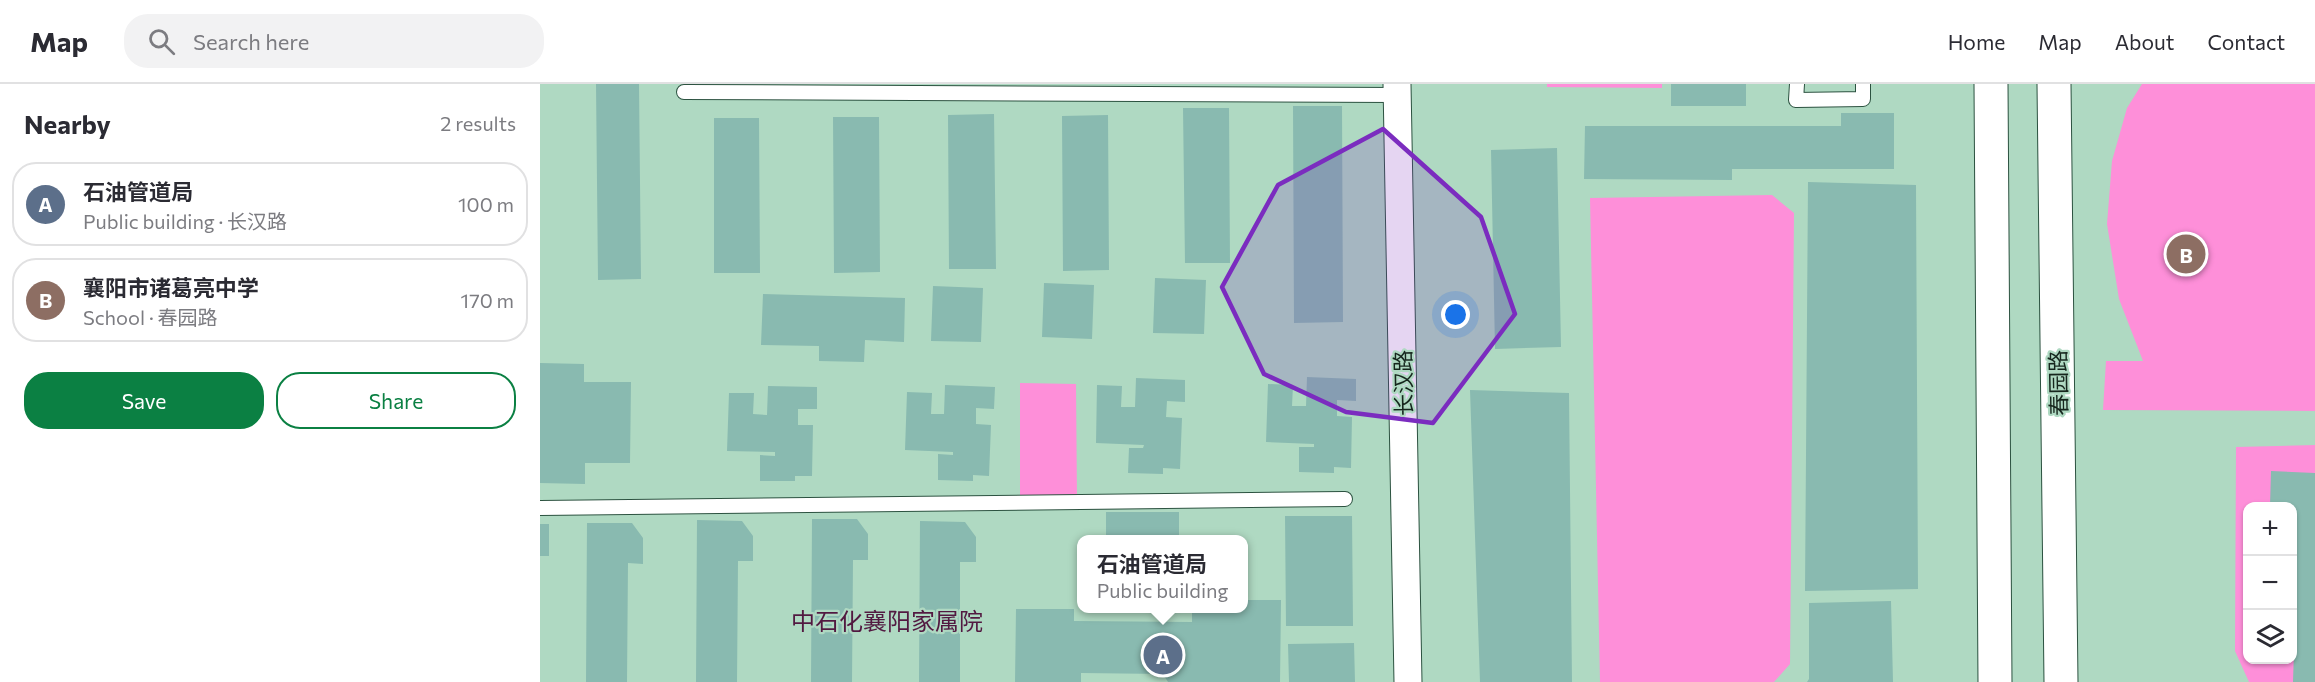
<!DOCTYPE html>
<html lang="en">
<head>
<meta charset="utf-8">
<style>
  body { margin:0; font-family:Commissioner,"Noto Sans SC",sans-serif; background:#f2f2f3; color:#2b2b33 }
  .controls { position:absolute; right:18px; bottom:18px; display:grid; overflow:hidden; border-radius:12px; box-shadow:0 2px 4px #0004 }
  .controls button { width:54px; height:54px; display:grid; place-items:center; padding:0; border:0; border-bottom:2px solid #e1e1e2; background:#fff; color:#2b2b33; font:30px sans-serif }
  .you { position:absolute; left:916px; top:231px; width:21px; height:21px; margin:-15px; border:4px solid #fff; border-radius:50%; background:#1a73e8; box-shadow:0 0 0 9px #1a73e833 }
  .badge { display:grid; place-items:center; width:39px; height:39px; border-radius:50%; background:#0b8043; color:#fff; font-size:20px; font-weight:700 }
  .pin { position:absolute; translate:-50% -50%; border:3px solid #fff; box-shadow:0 2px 6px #0006 }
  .popup { position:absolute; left:537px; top:451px; width:171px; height:78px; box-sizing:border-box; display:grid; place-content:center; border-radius:12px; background:#fff; filter:drop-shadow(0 2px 4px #0005); font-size:20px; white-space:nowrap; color:#7c7c81 }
  .popup b { font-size:22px; color:#2b2b33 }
  .popup::after { content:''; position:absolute; left:50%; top:100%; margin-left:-12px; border:12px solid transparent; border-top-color:#fff }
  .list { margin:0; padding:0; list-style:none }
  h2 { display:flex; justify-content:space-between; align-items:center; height:78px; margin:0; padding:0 24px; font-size:26px }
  h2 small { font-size:20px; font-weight:400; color:#7c7c81 }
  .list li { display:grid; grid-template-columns:39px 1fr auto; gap:18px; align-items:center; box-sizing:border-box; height:84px; margin:0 12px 12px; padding:0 12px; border:2px solid #e1e1e2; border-radius:24px }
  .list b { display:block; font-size:22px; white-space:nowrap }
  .list p { margin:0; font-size:20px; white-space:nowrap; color:#7c7c81 }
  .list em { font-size:20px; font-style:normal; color:#7c7c81 }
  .actions { display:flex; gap:12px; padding:18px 24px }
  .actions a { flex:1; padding:14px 0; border:2px solid #0b8043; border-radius:24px; text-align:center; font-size:21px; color:#0b8043 }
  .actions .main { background:#0b8043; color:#fff }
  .icon { flex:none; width:33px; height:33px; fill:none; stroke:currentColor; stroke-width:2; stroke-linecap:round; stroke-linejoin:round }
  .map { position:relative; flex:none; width:1775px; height:598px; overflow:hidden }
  header { display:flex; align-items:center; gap:36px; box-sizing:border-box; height:84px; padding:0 30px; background:#fff; border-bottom:2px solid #e1e1e2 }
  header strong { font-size:28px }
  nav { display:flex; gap:33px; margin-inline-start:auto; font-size:21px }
  .search { width:420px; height:54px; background:#f2f2f3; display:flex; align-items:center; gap:15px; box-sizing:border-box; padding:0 21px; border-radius:24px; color:#7c7c81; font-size:22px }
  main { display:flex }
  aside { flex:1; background:#fff }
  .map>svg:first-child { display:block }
  .green { fill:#fe8fd9; fill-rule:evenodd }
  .building { fill:#89bab0 }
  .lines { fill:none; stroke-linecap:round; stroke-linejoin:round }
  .lane-casing { stroke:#2c5240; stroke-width:16 }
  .street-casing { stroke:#2c5240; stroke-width:29 }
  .primary-casing { stroke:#2c5240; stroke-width:35 }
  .lane { stroke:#fff; stroke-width:14 }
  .street { stroke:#fff; stroke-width:27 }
  .primary { stroke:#fff; stroke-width:33 }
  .marked { fill:#7b2cbf; fill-opacity:0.2; stroke:#7b2cbf; stroke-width:4.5; stroke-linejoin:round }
  .labels { text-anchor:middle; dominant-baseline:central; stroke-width:4.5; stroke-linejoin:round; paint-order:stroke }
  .street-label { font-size:22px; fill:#16261d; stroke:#afd9c2 }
  .neighbourhood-label { font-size:24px; fill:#521941; stroke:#afd9c2 }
</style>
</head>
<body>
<header>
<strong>Map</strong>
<div class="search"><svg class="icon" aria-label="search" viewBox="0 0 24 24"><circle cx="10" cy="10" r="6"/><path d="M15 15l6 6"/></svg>Search here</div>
<nav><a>Home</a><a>Map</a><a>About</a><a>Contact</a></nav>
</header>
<main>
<aside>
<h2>Nearby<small>2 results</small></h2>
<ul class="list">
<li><span class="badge" style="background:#5c6f8a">A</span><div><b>石油管道局</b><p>Public building · 长汉路</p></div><em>100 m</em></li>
<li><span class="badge" style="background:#8d6e63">B</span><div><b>襄阳市诸葛亮中学</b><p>School · 春园路</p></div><em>170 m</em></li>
</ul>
<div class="actions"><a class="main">Save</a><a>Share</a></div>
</aside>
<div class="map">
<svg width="1775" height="598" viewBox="0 0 1775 598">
  <rect width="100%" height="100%" fill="#afd9c2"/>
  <path class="green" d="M1007 0H1122V4L1007 3Z
    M1602 0H1775V327L1563 326 1566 277H1603L1579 215 1567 140 1572 77 1587 24Z
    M1232 111 1254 129 1250 580 1234 598H1060L1050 114Z
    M480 299 536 300 537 418H480Z
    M1775 361V598H1709L1695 567 1696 363ZM1708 422H1752V576H1708Z"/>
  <path class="building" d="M56 0H99L101 195 58 196Z
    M1131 0H1206V22H1131Z
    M753 22H802L803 238 754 239Z
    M643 24H689L690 179H645Z
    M1301 29H1354V85H1192V96L1044 95 1045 42H1301Z
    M454 30 456 185H409L408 31Z
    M568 31 569 186 523 187 522 32Z
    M293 33H339L340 188 294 189Z
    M174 34H219L220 189H174Z
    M1017 64 1021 263 955 265 951 66Z
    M1268 98 1376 101 1378 505 1265 507Z
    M615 194 666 196 664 250 613 249Z
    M504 199 554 201 552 255 502 253Z
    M393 202 443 204 441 258 391 257Z
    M223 210 365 214 364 258 325 256 324 278 279 277V262L221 261Z
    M0 279 44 280V298H91L90 379H45V400L0 399Z
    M767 293 816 295V317L797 316V332L812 333 811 384 794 383V389L759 388V363H774V360L726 358 728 300 753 301 752 322H766Z
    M596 294 645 296V318L627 317 626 333 642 334 640 385 623 384V390L588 389 589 364H603L604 361 556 359 557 301 582 302 581 323H595Z
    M405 301 455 303 454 325 436 324V340L451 341 449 392 433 391V397L398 396V370L413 371V368L365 366 367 308 392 309 391 330H404Z
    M228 302 277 303V325H258V341H273L272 392H255V397H220V371L235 372V368L187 367 189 309H214L213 330 227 331Z
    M930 306 1029 309 1032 598H940Z
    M1731 387 1775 389V598H1753L1757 470H1752V422H1730Z
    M566 428H639V456H566Z
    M745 432H812L813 542H746Z
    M272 435H317L328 450V476H313L312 598H271Z
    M157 436 202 437 213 452V477H198L197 598H156Z
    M380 437 425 438 436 453V478H420V598H379Z
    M47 439H92L103 454V480L88 479 87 598H46Z
    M0 440H9V472H0Z
    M704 516H741L740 598H628L623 590 541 589V598H475L476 525H534V537L652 538V524H704Z
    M1351 517 1353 598H1267L1269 595V519Z
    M814 559 815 598H749L748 560Z"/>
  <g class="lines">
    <defs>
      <path id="lane" d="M1257 0 1256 16 1323 15V0
        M144 8 857 11
        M0 424 805 415"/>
      <path id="street" d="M857 0 868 598"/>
      <path id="primary" d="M1451 0 1455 598
        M1514 0 1521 598"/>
    </defs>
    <use href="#lane" class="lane-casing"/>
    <use href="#street" class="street-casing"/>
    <use href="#primary" class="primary-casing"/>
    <use href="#lane" class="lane"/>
    <use href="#street" class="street"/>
    <use href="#primary" class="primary"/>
  </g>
  <path class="marked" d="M843 45 941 133 975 230 893 339 806 328 724 290 682 203 738 101Z"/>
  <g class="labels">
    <g class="street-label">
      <text transform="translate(863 299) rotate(-91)">长汉路</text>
      <text transform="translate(1518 299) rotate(-91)">春园路</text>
    </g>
    <g class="neighbourhood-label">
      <text x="347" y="536">中石化襄阳家属院</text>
    </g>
  </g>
</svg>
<div class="controls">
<button>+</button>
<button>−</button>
<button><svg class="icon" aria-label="layers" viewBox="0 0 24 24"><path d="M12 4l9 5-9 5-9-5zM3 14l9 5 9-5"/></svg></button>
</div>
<div class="you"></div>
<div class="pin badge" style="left:623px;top:571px;background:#5c6f8a">A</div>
<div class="popup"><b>石油管道局</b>Public building</div>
<div class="pin badge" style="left:1646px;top:170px;background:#8d6e63">B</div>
</div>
</main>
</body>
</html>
